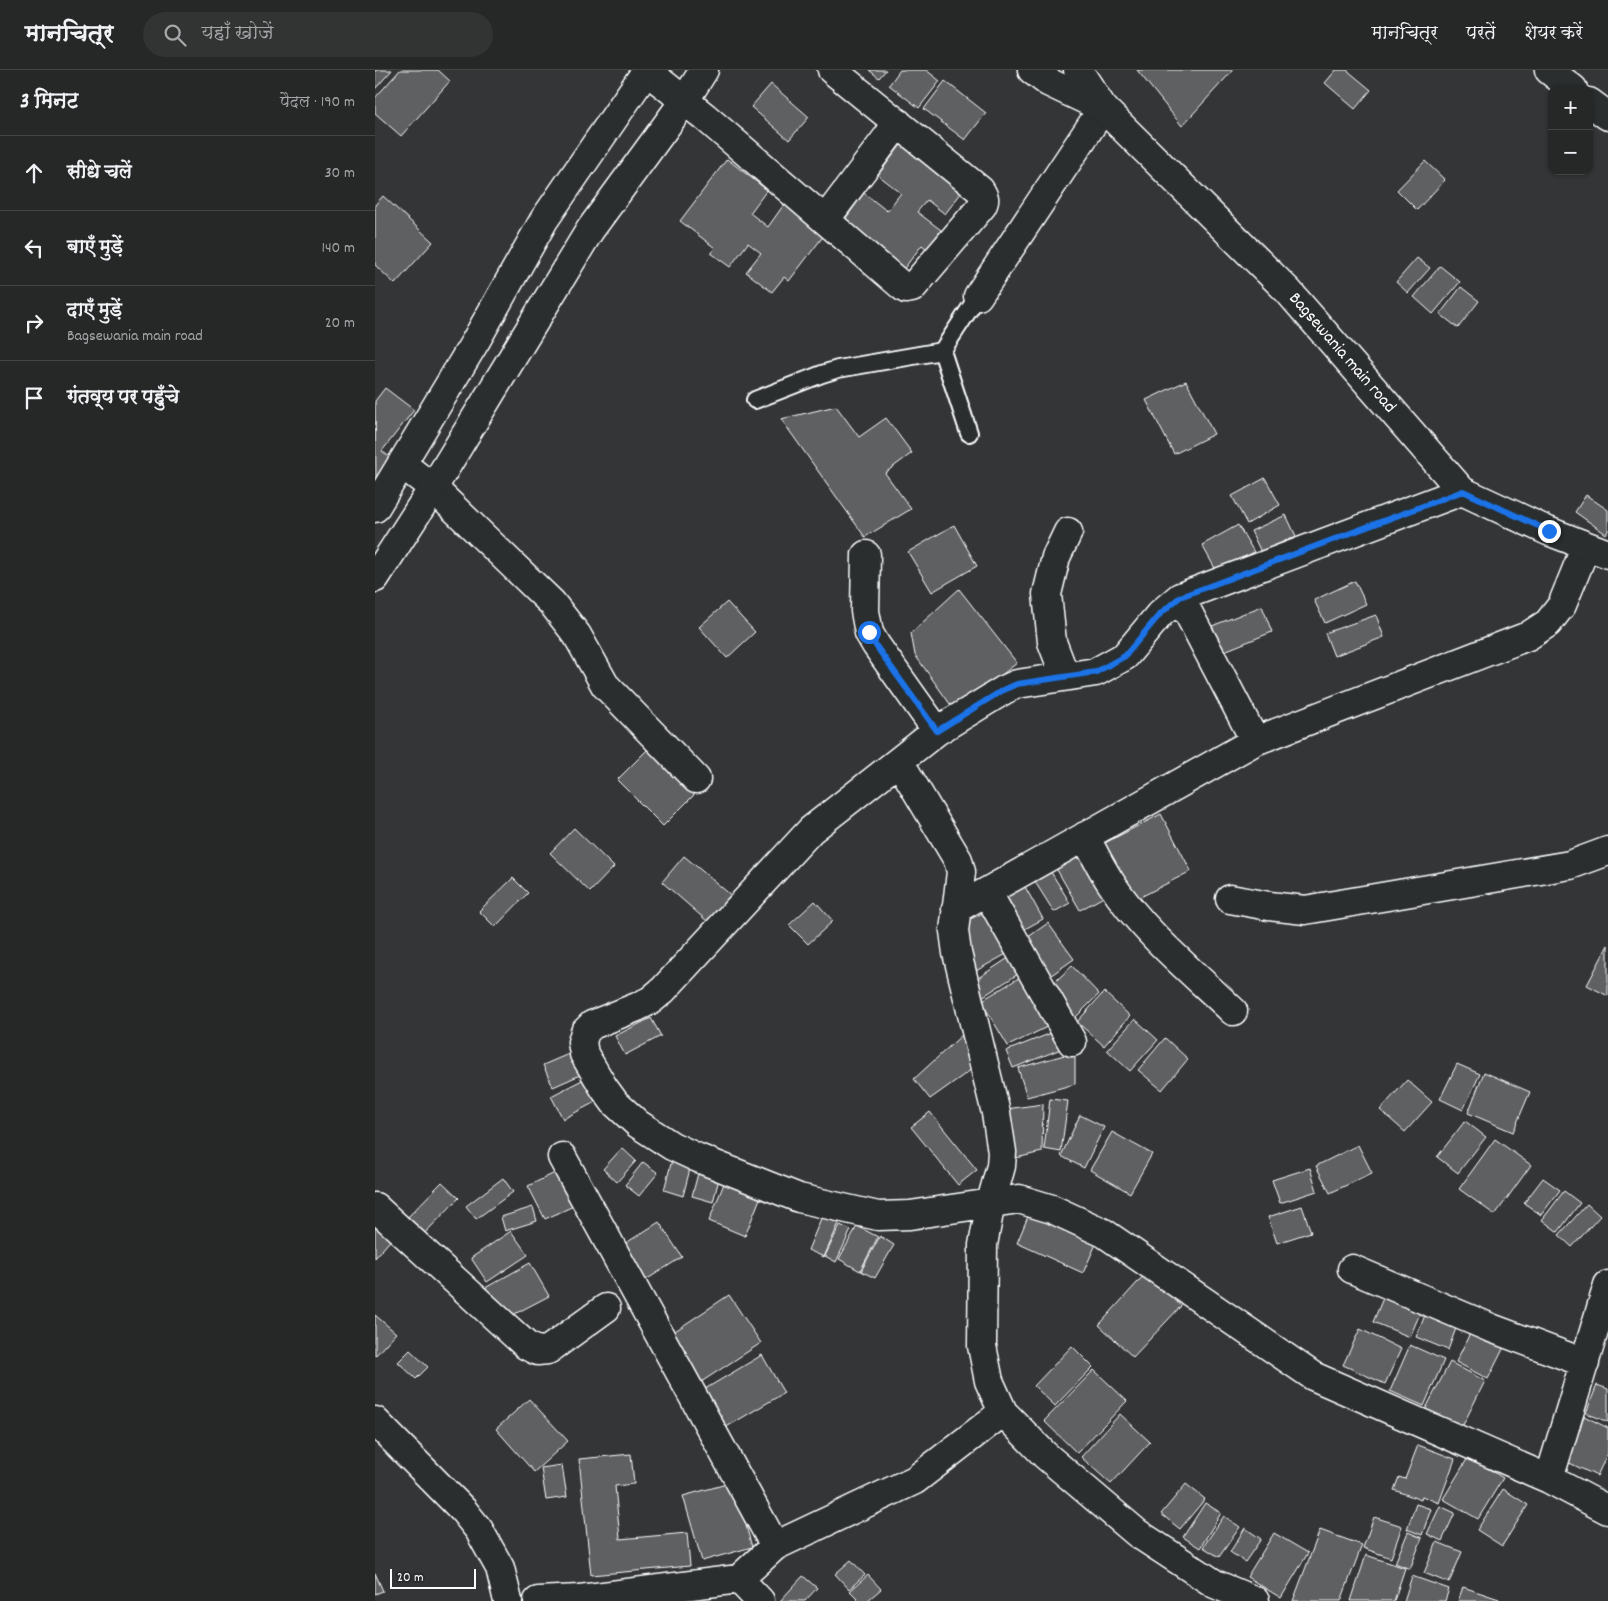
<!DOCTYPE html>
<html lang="hi">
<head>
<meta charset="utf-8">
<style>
  body { margin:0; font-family:Dekko,"Playpen Sans Deva",sans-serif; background:#323434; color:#f1f3f6 }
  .controls { position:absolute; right:15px; top:15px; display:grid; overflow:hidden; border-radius:10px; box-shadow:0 1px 4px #0004 }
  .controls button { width:45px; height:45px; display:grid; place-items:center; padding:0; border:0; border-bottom:1px solid #424445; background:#262828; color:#f1f3f6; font:25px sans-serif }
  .scale { position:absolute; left:15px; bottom:12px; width:86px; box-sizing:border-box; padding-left:5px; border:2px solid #fff; border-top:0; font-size:14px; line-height:18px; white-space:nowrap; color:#fff; -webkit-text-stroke:4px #2a2d2e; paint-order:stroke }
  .stop { position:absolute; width:15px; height:15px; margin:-11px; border:4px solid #1a73e8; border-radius:50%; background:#fff }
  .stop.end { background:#1a73e8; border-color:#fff; box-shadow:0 1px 5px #0008 }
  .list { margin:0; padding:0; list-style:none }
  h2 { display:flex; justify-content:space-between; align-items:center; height:65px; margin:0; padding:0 20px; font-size:21px }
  h2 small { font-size:16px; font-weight:400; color:#a4a6a8 }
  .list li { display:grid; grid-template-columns:32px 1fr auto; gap:15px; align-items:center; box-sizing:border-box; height:75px; padding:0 20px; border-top:1px solid #424445 }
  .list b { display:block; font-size:19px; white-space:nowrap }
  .list p { margin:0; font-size:16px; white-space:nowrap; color:#a4a6a8 }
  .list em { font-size:16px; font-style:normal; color:#a4a6a8 }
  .icon { flex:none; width:28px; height:28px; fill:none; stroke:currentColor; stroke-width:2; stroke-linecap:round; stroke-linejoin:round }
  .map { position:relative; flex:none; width:1233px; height:1531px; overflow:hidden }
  header { display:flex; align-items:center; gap:30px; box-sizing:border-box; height:70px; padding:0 25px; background:#262828; border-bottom:1px solid #424445 }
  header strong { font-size:24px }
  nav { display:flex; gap:28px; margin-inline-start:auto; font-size:18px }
  .search { width:350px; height:45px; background:#323434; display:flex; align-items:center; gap:12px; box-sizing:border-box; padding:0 18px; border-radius:28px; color:#a4a6a8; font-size:19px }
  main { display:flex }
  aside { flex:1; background:#262828 }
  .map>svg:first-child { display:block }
  .building { fill:#5f6162; stroke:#fff }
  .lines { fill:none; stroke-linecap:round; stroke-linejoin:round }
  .service-casing { stroke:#fff; stroke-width:20 }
  .minor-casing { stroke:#fff; stroke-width:31 }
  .tertiary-casing { stroke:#fff; stroke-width:31 }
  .secondary-casing { stroke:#fff; stroke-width:31 }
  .service { stroke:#2a2d2e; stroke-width:16 }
  .minor { stroke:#2a2d2e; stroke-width:28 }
  .tertiary { stroke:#2a2d2e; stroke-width:28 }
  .secondary { stroke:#2a2d2e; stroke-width:28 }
  .route { stroke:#1a73e8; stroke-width:6 }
  .labels { text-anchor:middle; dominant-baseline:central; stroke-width:5; stroke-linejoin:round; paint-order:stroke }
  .street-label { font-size:18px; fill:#fff; stroke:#2a2d2e }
</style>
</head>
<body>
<header>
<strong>मानचित्र</strong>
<div class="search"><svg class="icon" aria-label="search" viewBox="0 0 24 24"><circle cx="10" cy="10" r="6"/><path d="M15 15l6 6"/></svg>यहाँ खोजें</div>
<nav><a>मानचित्र</a><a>परतें</a><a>शेयर करें</a></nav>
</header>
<main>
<aside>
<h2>3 मिनट<small>पैदल · 190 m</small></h2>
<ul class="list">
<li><svg class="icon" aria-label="ahead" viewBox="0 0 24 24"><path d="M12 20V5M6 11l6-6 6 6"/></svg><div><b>सीधे चलें</b></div><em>30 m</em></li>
<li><svg class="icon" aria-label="left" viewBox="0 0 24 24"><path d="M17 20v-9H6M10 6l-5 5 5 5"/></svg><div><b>बाएँ मुड़ें</b></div><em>140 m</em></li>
<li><svg class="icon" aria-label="right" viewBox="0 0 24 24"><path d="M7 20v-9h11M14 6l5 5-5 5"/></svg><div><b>दाएँ मुड़ें</b><p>Bagsewania main road</p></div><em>20 m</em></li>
<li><svg class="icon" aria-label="arrive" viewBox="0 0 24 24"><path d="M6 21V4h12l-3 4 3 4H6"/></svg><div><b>गंतव्य पर पहुँचे</b></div></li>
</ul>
</aside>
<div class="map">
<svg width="1233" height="1531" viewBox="0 0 1233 1531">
  <rect width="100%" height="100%" fill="#333536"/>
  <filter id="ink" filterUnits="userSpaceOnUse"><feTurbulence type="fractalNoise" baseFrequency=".02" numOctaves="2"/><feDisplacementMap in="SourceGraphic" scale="10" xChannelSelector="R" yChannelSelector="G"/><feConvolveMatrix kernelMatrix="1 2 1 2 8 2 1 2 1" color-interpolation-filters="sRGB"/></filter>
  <g filter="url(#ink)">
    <path class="building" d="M0 0H17L0 19Z
      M25 0H63L75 11 26 66 0 43V28Z
      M494 0H511L504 8Z
      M525 0H551L565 11 544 38 514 15Z
      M762 0H858L807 56Z
      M961 0H972L996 20 980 39 950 13Z
      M570 11 611 43 590 70 549 39Z
      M396 14 434 47 414 70 376 37Z
      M532 67 590 118 570 144 552 130 542 142 566 160 552 179 547 175 524 205 463 159 489 123 512 141 526 123 503 105Z
      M352 89 392 120 375 143 393 157 410 133 450 164 414 211 409 207 397 222 371 202 386 183 373 173 355 197 336 183 340 178 305 151Z
      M1050 91 1070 110 1042 140 1022 120Z
      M8 126 58 172 20 214 0 195V135Z
      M1042 188 1055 198 1033 223 1021 212Z
      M1065 196 1085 212 1058 244 1039 227Z
      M1086 217 1104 231 1083 258 1065 244Z
      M811 311 839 364 799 384 771 330Z
      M10 318 39 340 7 381 17 389 1 411 0 331Z
      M461 336 484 367 511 348 537 383 510 403 536 439 490 467 406 349Z
      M890 408 905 435 872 454 857 426Z
      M1211 425 1233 440V461L1231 464 1200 442Z
      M911 445 921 466 886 482 876 461Z
      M579 455 602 496 557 522 533 482Z
      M863 455 879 482 842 502 827 475Z
      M980 511 991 534 950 553 939 530Z
      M584 519 642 593 580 641 540 585 536 563Z
      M352 532 380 562 352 588 324 557Z
      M887 536 897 562 842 584 832 558Z
      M1001 545 1009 567 959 586 950 563Z
      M278 674 324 720 288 756 242 710Z
      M786 744 816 801 756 832 726 775Z
      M199 758 239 797 215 822 175 783Z
      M706 774 734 824 705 840 677 791Z
      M309 786 363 831 340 858 287 812Z
      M671 794 695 833 679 842 655 804Z
      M138 808 153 823 120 857 104 841Z
      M649 815 668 849 639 865 621 830Z
      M440 831 458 851 433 874 414 855Z
      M612 841 635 882 599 902 585 854Z
      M673 853 699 889 675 906 649 870Z
      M1233 875V926L1212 915Z
      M641 883 651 899 607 927 597 912Z
      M697 896 724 924 699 949 671 920Z
      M647 906 676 955 633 976 606 931Z
      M729 922 755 946 729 976 702 952Z
      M276 948 286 966 250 985 240 966Z
      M760 949 783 970 755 1001 732 980Z
      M684 960 691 977 638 998 631 981Z
      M589 963 607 992 555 1029 539 1009Z
      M790 968 813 989 787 1020 763 1000Z
      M203 980 212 1002 178 1017 168 995Z
      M700 982V1014L652 1027 643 998Z
      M1082 994 1105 1004 1088 1040 1065 1029Z
      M1109 1002 1155 1022 1138 1062 1093 1043Z
      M215 1006 226 1029 188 1049 176 1026Z
      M1032 1010 1057 1032 1030 1062 1005 1040Z
      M675 1029 693 1031 686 1082 669 1079Z
      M668 1034 667 1082 641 1088 631 1039Z
      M555 1042 602 1100 583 1115 536 1057Z
      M705 1045 729 1057 709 1098 686 1086Z
      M1090 1051 1111 1067 1083 1103 1062 1087Z
      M737 1062 777 1084 755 1123 715 1100Z
      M1120 1069 1156 1095 1120 1145 1084 1119Z
      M983 1075 997 1103 955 1123 941 1096Z
      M247 1078 261 1091 242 1112 228 1099Z
      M297 1090 316 1095 308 1126 289 1120Z
      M268 1092 283 1103 264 1126 250 1115Z
      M325 1096 346 1101 338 1132 317 1126Z
      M935 1098 942 1121 905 1133 897 1110Z
      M186 1100 203 1134 170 1149 153 1116Z
      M352 1106 388 1121 370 1166 334 1151Z
      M128 1108 138 1122 101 1149 91 1136Z
      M1168 1108 1185 1120 1166 1145 1149 1133Z
      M67 1112 84 1128 46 1167 29 1151Z
      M1189 1121 1205 1133 1183 1162 1167 1150Z
      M1212 1134 1225 1146 1197 1177 1184 1165Z
      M927 1136 936 1162 902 1173 893 1147Z
      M158 1137 162 1151 130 1161 126 1147Z
      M654 1144 721 1174 708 1203 642 1173Z
      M447 1146 464 1153 449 1187 433 1180Z
      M0 1147 20 1165 0 1188Z
      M284 1152 307 1187 263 1215 240 1180Z
      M465 1155 476 1160 461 1192 450 1186Z
      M482 1156 503 1167 485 1201 464 1189Z
      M136 1161 153 1185 112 1212 96 1188Z
      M505 1166 519 1175 500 1208 486 1201Z
      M155 1193 174 1226 128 1250 110 1218Z
      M771 1203 806 1236 758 1287 724 1255Z
      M1011 1221 1048 1236 1035 1267 998 1252Z
      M354 1225 386 1273 323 1314 291 1267Z
      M1053 1238 1084 1250 1073 1280 1041 1267Z
      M0 1245 21 1263 0 1286Z
      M1099 1255 1132 1271 1113 1309 1081 1292Z
      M985 1259 1026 1279 1010 1314 968 1295Z
      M1035 1275 1069 1290 1049 1336 1015 1321Z
      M697 1276 718 1297 680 1336 659 1316Z
      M35 1280 53 1297 41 1309 23 1292Z
      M387 1285 409 1323 343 1362 320 1325Z
      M1075 1292 1110 1311 1085 1361 1049 1342Z
      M719 1300 752 1331 702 1383 669 1351Z
      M1222 1315 1233 1319V1352L1211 1343Z
      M154 1329 193 1371 159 1402 121 1359Z
      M745 1344 775 1372 736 1414 706 1387Z
      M1209 1346 1233 1358V1382L1222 1406 1188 1390Z
      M1043 1375 1080 1389 1064 1433 1047 1426 1046 1430 1019 1420 1024 1407 1030 1409Z
      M256 1384 259 1414 240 1416 245 1469 312 1463 315 1496 216 1505 204 1389Z
      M1094 1386 1128 1408 1103 1449 1068 1429Z
      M187 1395 192 1427 171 1430 166 1398Z
      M359 1412 377 1477 327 1491 308 1426Z
      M811 1414 830 1429 805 1459 786 1444Z
      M1128 1419 1153 1435 1127 1476 1102 1460Z
      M830 1433 846 1443 825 1478 808 1467Z
      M1041 1434 1056 1439 1047 1465 1032 1459Z
      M1065 1436 1080 1443 1067 1471 1052 1464Z
      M849 1446 865 1457 844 1487 828 1477Z
      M999 1447 1027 1456 1016 1488 988 1478Z
      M870 1458 886 1469 870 1492 855 1482Z
      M945 1460 987 1475 966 1531H918Z
      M1033 1462 1047 1468 1035 1499 1020 1493Z
      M899 1463 933 1483 906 1528 872 1507Z
      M1062 1472 1087 1482 1074 1513 1049 1503Z
      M991 1485 1030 1498 1019 1531H976Z
      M476 1490 490 1505 474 1519 460 1504Z
      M0 1503 8 1521 0 1524Z
      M493 1505 506 1519 492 1531H485L475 1521Z
      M428 1506 442 1518 430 1531H405Z
      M1037 1506 1074 1519 1070 1531H1029Z
      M1088 1517 1124 1529V1531H1083Z"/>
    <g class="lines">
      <defs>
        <path id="service" d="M380 330 447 304 463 299 567 281
          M594 363 567 281 603 226"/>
        <path id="minor" d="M272 1 330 47 527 216 531 219 537 218 607 136C611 129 609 127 605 120L457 0
          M450 150 523 53
          M603 226 728 38
          M27 394 58 418 177 533 202 565 230 615 321 709
          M1087 421 805 527 785 544 750 586 721 602 642 614 629 620 562 661 436 760 288 920 276 930 262 937 217 955 210 962 207 972 209 984 229 1018 240 1033 263 1054 297 1076 323 1088 424 1128 503 1146 535 1145 644 1129 677 1139 729 1163 938 1306 1174 1409 1233 1440
          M491 485 490 541 494 563 501 575 562 661
          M805 527 880 671
          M690 606 677 572 672 524 681 487 693 462
          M524 691 583 790 586 802 579 861 582 883 621 1043 627 1082 626 1096 616 1132 608 1175 607 1276 614 1311 628 1342 670 1385 762 1463 840 1514 880 1531
          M710 766C718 782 726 798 736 813 767 861 817 902 858 941
          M612 822 697 972
          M855 829 894 836 930 840 1195 795 1233 781
          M581 839 880 671 1153 566 1173 553 1187 535 1211 476
          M187 1087 400 1476
          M0 1137 152 1276 162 1281 173 1280 231 1238
          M977 1199 1116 1258 1210 1293
          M0 1351 88 1440 104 1460 125 1498 133 1531
          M1174 1409 1233 1215
          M364 1509 385 1531
          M163 1531 205 1529 364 1509 400 1476 540 1410 628 1342"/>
        <path id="tertiary" d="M1174 0 1198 19
          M1214 32 1233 46
          M0 438 100 272 169 150 272 0
          M0 508 58 418 215 160 310 30 329 0"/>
        <g id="secondary">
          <path d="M657 0 673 12 728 38"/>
          <path id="s1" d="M703 0 728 38 913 221 1087 421 1173 461 1233 484"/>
        </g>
      </defs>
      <use href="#service" class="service-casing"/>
      <use href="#minor" class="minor-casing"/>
      <use href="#tertiary" class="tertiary-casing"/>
      <use href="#secondary" class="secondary-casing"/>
      <use href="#service" class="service"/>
      <use href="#minor" class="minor"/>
      <use href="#tertiary" class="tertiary"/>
      <use href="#secondary" class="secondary"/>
    </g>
  </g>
  <g class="lines" filter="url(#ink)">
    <path class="route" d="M494 562 501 576 562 661 628 620 642 614 721 602 750 586 785 544 805 527 1088 421 1174 461"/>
  </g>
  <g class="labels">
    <g class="street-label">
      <text stroke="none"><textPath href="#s1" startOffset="388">Bagsewania main road</textPath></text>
    </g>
  </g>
</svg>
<div class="controls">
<button>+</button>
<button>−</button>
</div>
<div class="scale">20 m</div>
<div class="stop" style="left:494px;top:562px"></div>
<div class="stop end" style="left:1174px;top:461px"></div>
</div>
</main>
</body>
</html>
